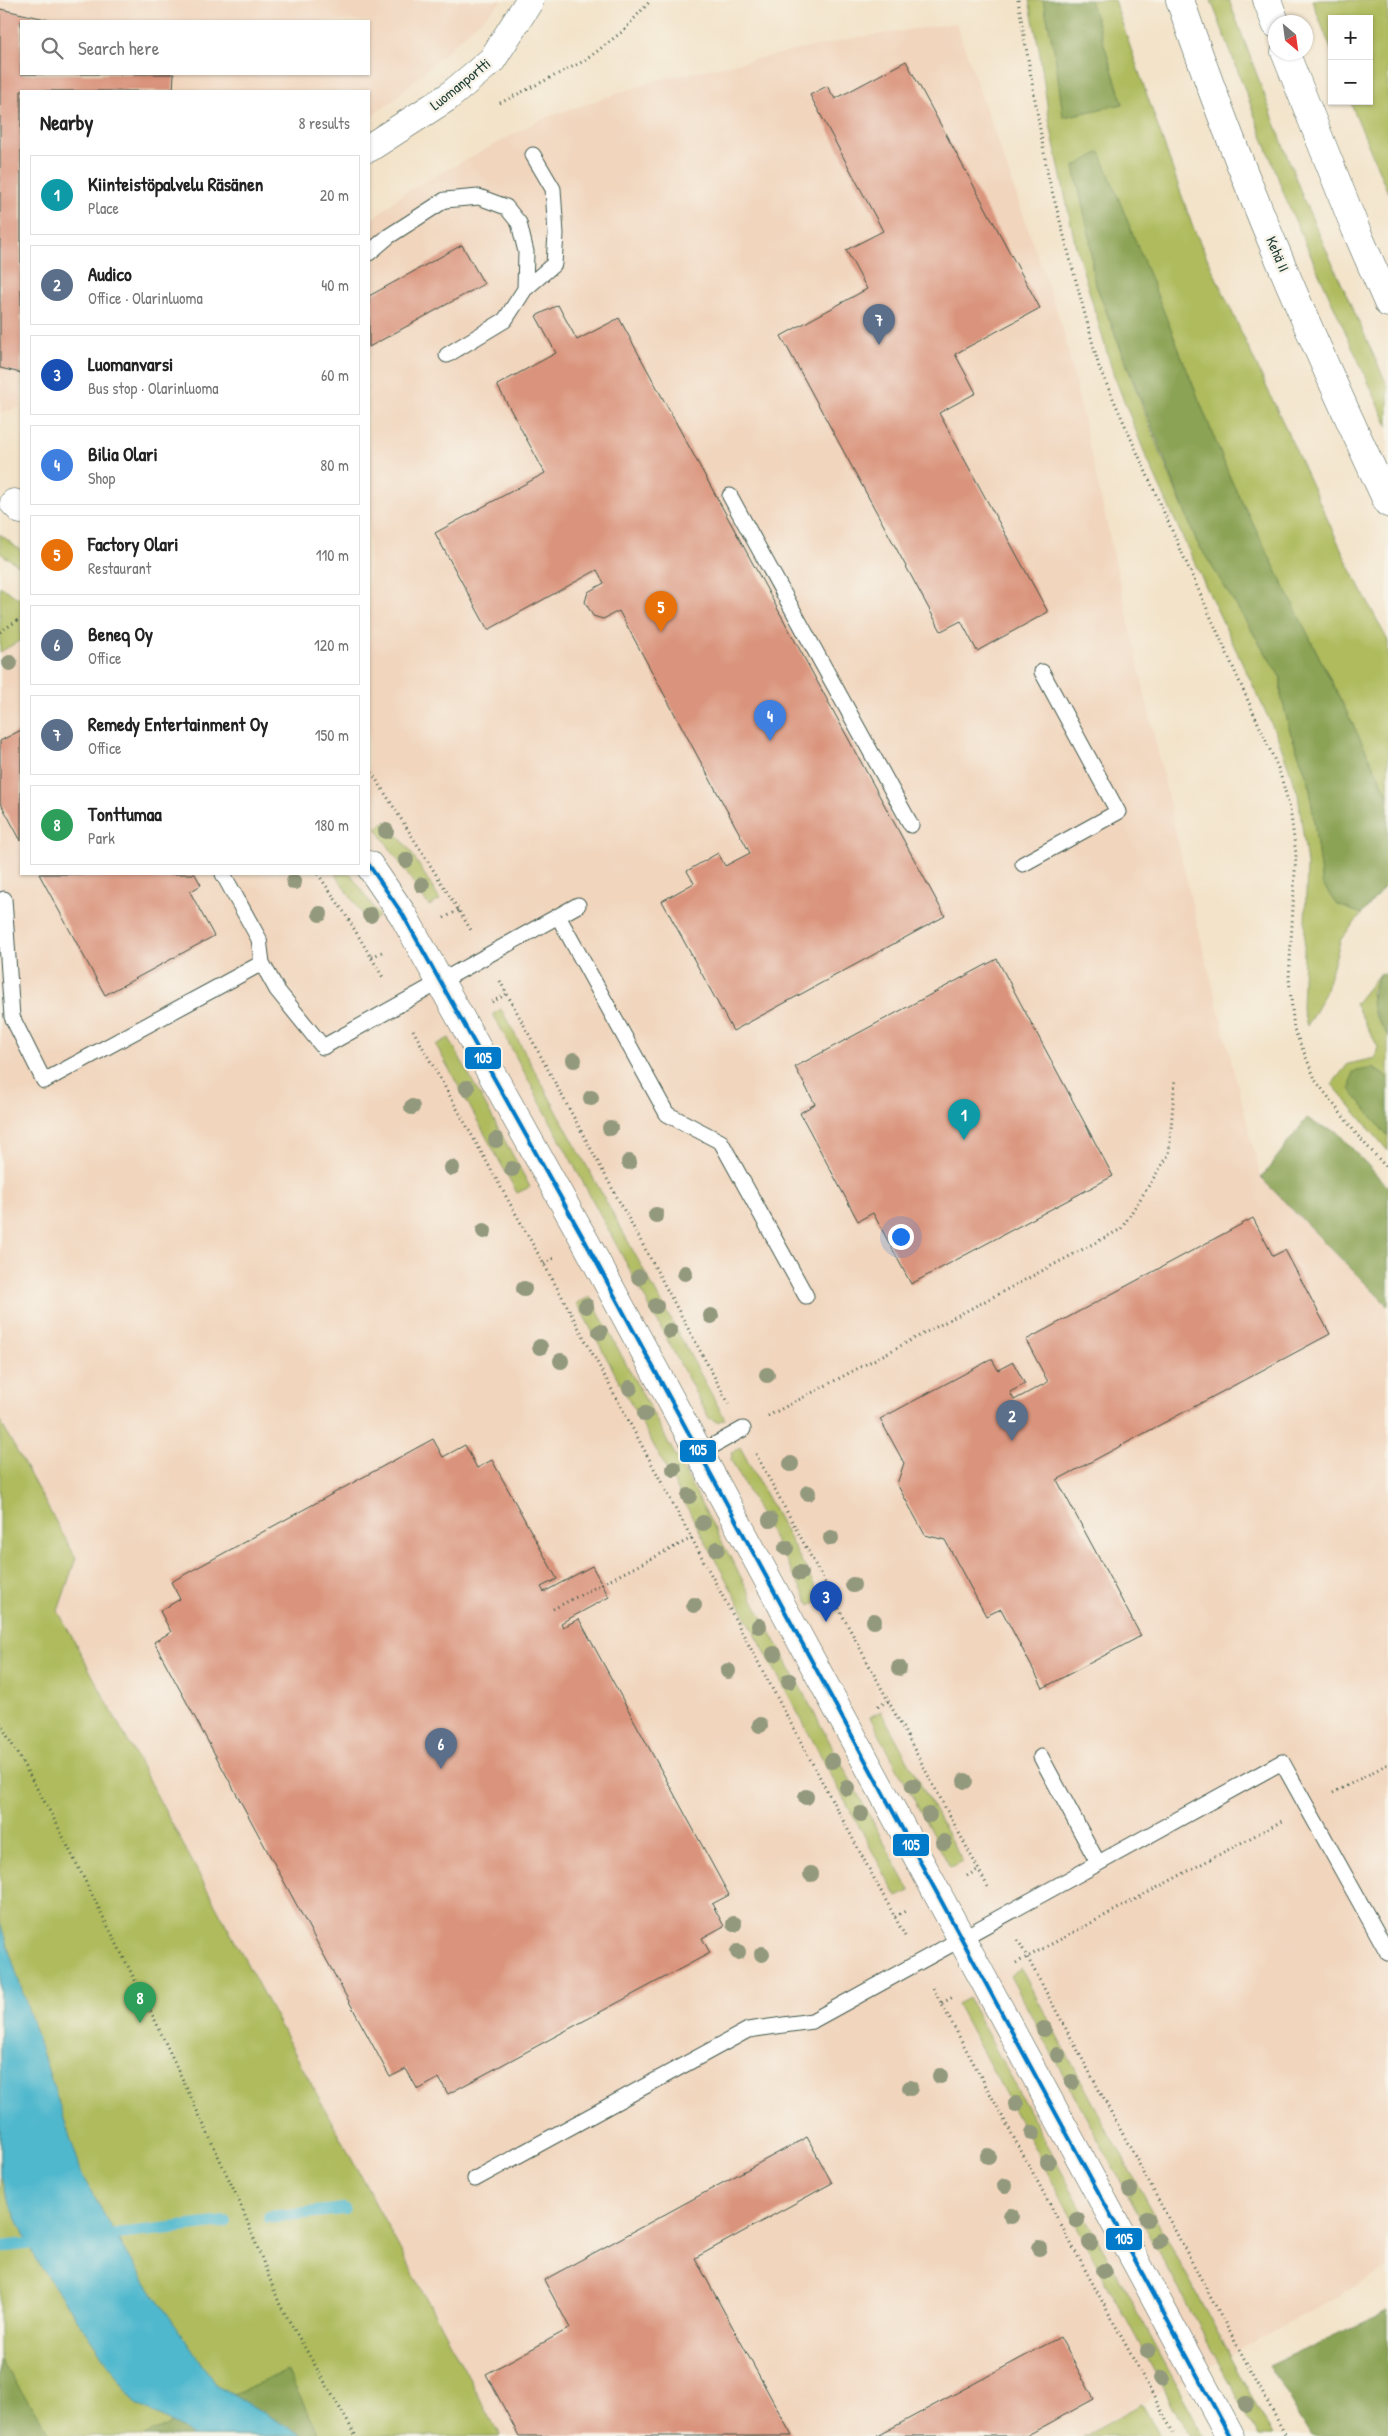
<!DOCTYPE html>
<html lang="en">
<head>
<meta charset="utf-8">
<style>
  body { margin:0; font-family:"Patrick Hand",sans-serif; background:#f2f2f2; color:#222 }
  .controls { position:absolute; right:15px; top:15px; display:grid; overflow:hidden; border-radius:0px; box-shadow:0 1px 4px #0004 }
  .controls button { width:45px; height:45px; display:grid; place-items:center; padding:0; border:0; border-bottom:1px solid #e0e0e0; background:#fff; color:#222; font:25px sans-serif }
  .compass { position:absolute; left:1268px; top:15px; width:45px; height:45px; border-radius:50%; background:#fff; box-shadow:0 1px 4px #0004; rotate:151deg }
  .you { position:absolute; left:900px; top:1236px; width:18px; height:18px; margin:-12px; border:4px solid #fff; border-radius:50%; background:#1a73e8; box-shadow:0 0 0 8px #1a73e833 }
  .badge { display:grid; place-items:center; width:32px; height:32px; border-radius:50%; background:#d1495b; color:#fff; font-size:16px; font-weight:700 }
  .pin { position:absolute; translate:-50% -41px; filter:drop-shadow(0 1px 2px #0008) }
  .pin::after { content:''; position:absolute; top:26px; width:18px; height:15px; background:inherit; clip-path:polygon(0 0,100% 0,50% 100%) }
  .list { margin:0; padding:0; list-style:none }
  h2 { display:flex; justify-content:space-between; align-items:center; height:65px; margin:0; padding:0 20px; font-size:21px }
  h2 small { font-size:16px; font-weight:400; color:#767676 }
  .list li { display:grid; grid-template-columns:32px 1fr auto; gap:15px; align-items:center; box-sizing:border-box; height:80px; margin:0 10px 10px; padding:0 10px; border:1px solid #e0e0e0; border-radius:0px }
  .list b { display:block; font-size:19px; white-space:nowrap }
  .list p { margin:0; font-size:16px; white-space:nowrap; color:#767676 }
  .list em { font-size:16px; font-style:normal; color:#767676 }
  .icon { flex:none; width:28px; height:28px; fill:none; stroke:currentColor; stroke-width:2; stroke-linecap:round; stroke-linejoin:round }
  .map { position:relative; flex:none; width:1388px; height:2436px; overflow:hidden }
  .search { position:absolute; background:#fff; box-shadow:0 1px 4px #0004; left:20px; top:20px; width:350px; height:55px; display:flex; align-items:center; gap:12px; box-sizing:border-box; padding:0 18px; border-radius:0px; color:#767676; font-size:19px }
  .panel { position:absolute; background:#fff; box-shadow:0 1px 4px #0004; left:20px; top:90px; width:350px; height:785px; border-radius:0px }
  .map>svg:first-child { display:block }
  .built { fill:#f1d5bd; fill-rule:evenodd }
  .green { fill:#afbb5d; stroke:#677c48 }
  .forest { fill:#8ba354; stroke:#557044 }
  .water { fill:#50b8cd; stroke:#387a80 }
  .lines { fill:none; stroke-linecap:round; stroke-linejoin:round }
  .stream { stroke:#50b8cd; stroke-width:12 }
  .building { fill:#da947d }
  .lane-casing { stroke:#3f564a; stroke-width:17 }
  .street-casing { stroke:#3f564a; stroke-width:29 }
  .secondary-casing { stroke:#3f564a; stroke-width:29 }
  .highway-casing { stroke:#3f564a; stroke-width:29 }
  .path { stroke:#3f564a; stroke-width:3; stroke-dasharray:1 4; stroke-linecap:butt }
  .lane { stroke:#fff; stroke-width:15 }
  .street { stroke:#fff; stroke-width:28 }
  .secondary { stroke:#fff; stroke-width:28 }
  .highway { stroke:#fff; stroke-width:28 }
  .bus-1-casing { stroke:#f7f3e8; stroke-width:8 }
  .bus-1 { stroke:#007ac9; stroke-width:4 }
  .tree { fill:#92997d }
  .labels { text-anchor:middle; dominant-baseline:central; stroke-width:5; stroke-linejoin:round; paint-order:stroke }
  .street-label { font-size:15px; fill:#1f3d34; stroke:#f7f3e8 }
  .line-badge { stroke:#f7f3e8; stroke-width:2 }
  .badge-label { font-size:14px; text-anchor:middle; font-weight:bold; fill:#fff }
</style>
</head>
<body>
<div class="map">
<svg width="1388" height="2436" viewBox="0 0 1388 2436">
  <rect width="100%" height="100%" fill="#f7f3e8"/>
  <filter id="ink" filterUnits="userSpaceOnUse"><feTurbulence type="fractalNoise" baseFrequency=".02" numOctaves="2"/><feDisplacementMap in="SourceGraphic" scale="10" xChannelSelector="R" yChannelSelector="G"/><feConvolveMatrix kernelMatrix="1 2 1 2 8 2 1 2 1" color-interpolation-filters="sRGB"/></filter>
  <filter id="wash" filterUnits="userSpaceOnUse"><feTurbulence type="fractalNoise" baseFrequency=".0096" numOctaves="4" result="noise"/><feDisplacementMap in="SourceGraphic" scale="20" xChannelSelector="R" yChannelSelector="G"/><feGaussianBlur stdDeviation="1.12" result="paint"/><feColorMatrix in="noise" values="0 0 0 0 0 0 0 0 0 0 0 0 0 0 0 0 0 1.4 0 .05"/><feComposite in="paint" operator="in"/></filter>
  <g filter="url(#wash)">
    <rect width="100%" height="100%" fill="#f3e3c9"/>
    <path class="built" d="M0 0H503L391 102 369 118V91H21V407L0 413ZM21 21H369V74H21Z
      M956 23 1063 329 1191 900 1261 1178 1388 1306V2268L1083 2436H500L58 1611 76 1558 0 1421V652L21 640V874H369V222L404 193 544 118 658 80 854 38Z"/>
    <path class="green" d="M1029 0H1043L1055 54 1064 117 1123 104 1090 0H1114L1192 225 1349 566 1388 641V795L1231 480 1100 153 1074 167 1090 238 1093 277 1156 442 1197 542 1281 678V695L1290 731 1309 782 1322 883 1336 904 1362 914 1341 939 1325 993 1307 1026 1302 1008 1307 865 1298 794 1278 738 1188 549 1145 454 1113 373 1075 243 1049 119 1039 48Z
      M1211 0H1229L1303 198 1388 387V426L1289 207Z
      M1312 0H1388V193L1350 101H1369V19H1332V52Z
      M0 534 21 551V567L0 553Z
      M0 586 21 600V640L0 652Z
      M386 821 409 849 440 900 429 906 376 828Z
      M335 874H351L379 916 369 924Z
      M1380 973 1371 992 1374 1014 1388 1036V1078L1373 1068 1379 1125 1388 1137V1151L1332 1084 1348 1064 1375 1058 1378 1047 1355 1004Z
      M501 1009 725 1419 717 1422 709 1418 493 1014Z
      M449 1038 530 1187 517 1193 436 1045Z
      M590 1297 910 1891 897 1897 577 1303Z
      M0 1421 76 1558 58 1611 500 2436H0Z
      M740 1447 822 1599 810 1605 731 1460 732 1453Z
      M881 1711 962 1861 950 1867 870 1717Z
      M1021 1969 1273 2436H1258L1010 1976Z
      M968 1998 1204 2436H1189L957 2004Z
      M1142 2404 1160 2436H1083Z"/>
    <path class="forest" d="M1043 0H1090L1123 104 1063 117 1055 54Z
      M1100 152 1231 480 1388 795V890L1385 886 1362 914 1336 904 1322 883 1309 782 1290 731 1281 695V678L1197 542 1093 277 1090 238 1074 167Z
      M1380 973 1388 975V1036C1372 1010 1366 1003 1380 973Z
      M1373 1068 1388 1078V1137L1350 1089 1353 1072Z
      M1307 1118 1321 1127 1336 1131 1388 1187V1306L1261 1178Z
      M1388 2311V2436H1311L1269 2366Z
      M0 2360 52 2436H0Z
      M287 2371 320 2436H144Z"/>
    <path class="water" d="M0 1923 83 2177 123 2248 215 2384 303 2436H192L182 2428 136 2404 36 2260 8 2200 0 2175Z"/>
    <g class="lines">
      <path class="stream" d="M269 2217 344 2209
        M99 2236 225 2222
        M0 2247 44 2242"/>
    </g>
    <g id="blocks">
      <path class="building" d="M0 9 50 20 21 21V74H174L173 91H21V373L0 368Z
        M906 61 1040 308 955 354 976 393 939 413 1048 612 977 651 961 621 941 631 781 336 867 289 846 250 883 231 810 95 827 86 835 99Z
        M462 245 484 284 369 347V296Z
        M558 305 577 340 619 318 945 916 733 1031 662 901 694 883 687 871 718 853 725 866 750 853 619 611 603 619 593 616 585 602 588 592 604 583 597 570 488 630 435 533 545 473 497 385 556 353 536 316Z
        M21 730V841L0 802V741Z
        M39 874H195L201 885 190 892 214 936 105 995Z
        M997 959 1113 1176 911 1284 873 1213 858 1221 800 1113 815 1104 795 1067Z
        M1253 1218 1273 1256 1285 1250 1330 1334 1057 1480 1141 1636 1043 1688 1001 1609 986 1616 945 1540 925 1535 897 1484 904 1463 880 1419 992 1359 998 1370 1013 1362 1025 1384 1010 1392 1014 1400 1048 1382 1026 1340Z
        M433 1439 443 1457 465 1445 477 1468 492 1460 557 1579 541 1587 544 1592 592 1566 609 1597 561 1623 563 1627 579 1619 729 1895 712 1904 724 1926 702 1938 710 1953 448 2094 439 2078 418 2090 406 2069 390 2077 154 1642 171 1632 160 1611 180 1599 171 1582Z
        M807 2137 832 2183 695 2258 792 2436H519L486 2374 570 2328 544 2280Z
        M1060 2337 1094 2399 1026 2436H877Z"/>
    </g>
  </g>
  <g filter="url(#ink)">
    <use href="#blocks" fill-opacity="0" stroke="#3f564a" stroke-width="1"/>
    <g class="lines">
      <defs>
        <path id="lane" d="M369 253 389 236 445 200 479 197 506 207 519 223 526 252 525 289 505 320 447 355
          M525 289 554 264 556 234 553 189 533 155
          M730 496 911 825
          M1023 864 1118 812 1042 672
          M223 874 259 939 262 963 277 990 323 1047 578 905
          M4 899 12 1017 44 1081 262 963
          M558 916 667 1114 721 1142 806 1296
          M700 1453 743 1429
          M1041 1757 1098 1863
          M475 2179 748 2030 812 2021 1282 1762 1388 1953"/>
        <path id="street" d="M369 148 448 97 492 60 530 0"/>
        <path id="secondary" d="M14 503 21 510
          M369 865 403 915 585 1241 1230 2436"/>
        <path id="highway" d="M1180 0C1238 171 1311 339 1388 503
          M1267 0 1276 24
          M1285 52 1356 230 1388 303"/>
      </defs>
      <use href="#lane" class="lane-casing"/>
      <use href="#street" class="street-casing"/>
      <use href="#secondary" class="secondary-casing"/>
      <use href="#highway" class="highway-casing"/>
      <path class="path" d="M1018 0 1048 176 1099 367 1279 770 1290 808 1296 854 1289 978 1294 1029 1316 1081 1358 1136 1388 1169
        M500 103 586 60 623 31 651 0
        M0 632 21 618
        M369 768 471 930
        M318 874 344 912 384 979
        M444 918 459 910
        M372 957 384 951
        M500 981 729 1404
        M492 1002 507 994
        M413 1030 560 1293 905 1936
        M544 1264 554 1258
        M768 1416 1121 1229 1169 1154 1175 1078
        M756 1454 989 1889
        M825 1604 834 1599
        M553 1609 692 1538
        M878 1706 889 1701
        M0 1723 52 1815 154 2018 240 2203 280 2305 356 2436
        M1333 1793 1388 1764
        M967 1876 979 1869
        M895 1917 907 1910
        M1018 1940 1286 2436
        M1016 1963 1282 1821
        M933 1988 1175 2436
        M942 2003 953 1997"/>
      <use href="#lane" class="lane"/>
      <use href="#street" class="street"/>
      <use href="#secondary" class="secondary"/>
      <use href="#highway" class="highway"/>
      <defs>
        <path id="bus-1" d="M369 865 403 915 585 1241 1230 2436"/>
      </defs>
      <use href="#bus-1" class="bus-1-casing"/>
      <use href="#bus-1" class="bus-1"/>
    </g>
    <g class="tree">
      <circle cx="10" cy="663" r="8"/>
      <circle cx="386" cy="831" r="8"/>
      <circle cx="406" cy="860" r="8"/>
      <circle cx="294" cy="882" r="8"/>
      <circle cx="422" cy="885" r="8"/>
      <circle cx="320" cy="914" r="8"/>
      <circle cx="370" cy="915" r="8"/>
      <circle cx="574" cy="1060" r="8"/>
      <circle cx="467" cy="1088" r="8"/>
      <circle cx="591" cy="1098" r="8"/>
      <circle cx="412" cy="1107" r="8"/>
      <circle cx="610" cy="1128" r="8"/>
      <circle cx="496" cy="1140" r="8"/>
      <circle cx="629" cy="1162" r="8"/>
      <circle cx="452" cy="1168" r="8"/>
      <circle cx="512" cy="1169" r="8"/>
      <circle cx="656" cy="1215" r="8"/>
      <circle cx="484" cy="1231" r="8"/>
      <circle cx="685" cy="1273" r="8"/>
      <circle cx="639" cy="1277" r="8"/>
      <circle cx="524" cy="1289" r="8"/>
      <circle cx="586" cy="1306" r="8"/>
      <circle cx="656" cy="1306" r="8"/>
      <circle cx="711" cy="1316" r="8"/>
      <circle cx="670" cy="1331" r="8"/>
      <circle cx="600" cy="1332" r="8"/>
      <circle cx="540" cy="1347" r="8"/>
      <circle cx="561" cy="1361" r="8"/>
      <circle cx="767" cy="1375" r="8"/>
      <circle cx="630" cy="1388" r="8"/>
      <circle cx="645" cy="1414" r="8"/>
      <circle cx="791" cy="1464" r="8"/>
      <circle cx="674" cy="1469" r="8"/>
      <circle cx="808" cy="1493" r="8"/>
      <circle cx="689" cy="1496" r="8"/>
      <circle cx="770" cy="1520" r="8"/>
      <circle cx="703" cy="1523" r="8"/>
      <circle cx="831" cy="1538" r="8"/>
      <circle cx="786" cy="1548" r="8"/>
      <circle cx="717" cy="1549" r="8"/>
      <circle cx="800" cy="1573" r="8"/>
      <circle cx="853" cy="1585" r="8"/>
      <circle cx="694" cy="1605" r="8"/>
      <circle cx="874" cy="1621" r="8"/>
      <circle cx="759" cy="1626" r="8"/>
      <circle cx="774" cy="1654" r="8"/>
      <circle cx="899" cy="1668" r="8"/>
      <circle cx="728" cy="1671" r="8"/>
      <circle cx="789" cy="1681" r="8"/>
      <circle cx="760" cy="1725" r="8"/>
      <circle cx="832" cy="1761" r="8"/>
      <circle cx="965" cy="1781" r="8"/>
      <circle cx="913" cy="1786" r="8"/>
      <circle cx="847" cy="1788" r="8"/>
      <circle cx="806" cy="1797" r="8"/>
      <circle cx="861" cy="1814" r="8"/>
      <circle cx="929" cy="1815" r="8"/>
      <circle cx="944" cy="1842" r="8"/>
      <circle cx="811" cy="1874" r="8"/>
      <circle cx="734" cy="1924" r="8"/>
      <circle cx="738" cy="1952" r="8"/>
      <circle cx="762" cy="1954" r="8"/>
      <circle cx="1044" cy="2029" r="8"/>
      <circle cx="1058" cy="2055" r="8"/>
      <circle cx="940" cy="2076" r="8"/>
      <circle cx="1072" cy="2082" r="8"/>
      <circle cx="910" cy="2088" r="8"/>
      <circle cx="1016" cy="2104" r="8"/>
      <circle cx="1033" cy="2133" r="8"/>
      <circle cx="988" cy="2156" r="8"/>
      <circle cx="1048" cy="2162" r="8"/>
      <circle cx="1005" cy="2186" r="8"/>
      <circle cx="1130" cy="2190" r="8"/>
      <circle cx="1011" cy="2216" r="8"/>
      <circle cx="1147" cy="2219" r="8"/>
      <circle cx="1077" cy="2220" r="8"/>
      <circle cx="1159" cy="2241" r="8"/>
      <circle cx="1090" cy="2243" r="8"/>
      <circle cx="1039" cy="2248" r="8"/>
      <circle cx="1104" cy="2271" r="8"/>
      <circle cx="1148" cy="2351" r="8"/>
      <circle cx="1162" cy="2378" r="8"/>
      <circle cx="1246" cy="2404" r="8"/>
    </g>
  </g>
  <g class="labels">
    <g class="street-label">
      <text transform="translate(460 84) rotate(-39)">Luomanportti</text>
      <text transform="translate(1278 254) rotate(67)">Kehä II</text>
    </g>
  </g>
  <g class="line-badge">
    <rect x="464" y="1046" width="38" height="24" rx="5" fill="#007ac9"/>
    <rect x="679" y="1439" width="38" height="24" rx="5" fill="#007ac9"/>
    <rect x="892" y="1833" width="38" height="24" rx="5" fill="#007ac9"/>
    <rect x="1105" y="2227" width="38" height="24" rx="5" fill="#007ac9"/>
  </g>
  <g class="badge-label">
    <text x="483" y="1063">105</text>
    <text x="698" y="1455">105</text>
    <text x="911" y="1850">105</text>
    <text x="1124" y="2244">105</text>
  </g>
</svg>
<div class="controls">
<button>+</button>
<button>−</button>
</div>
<svg class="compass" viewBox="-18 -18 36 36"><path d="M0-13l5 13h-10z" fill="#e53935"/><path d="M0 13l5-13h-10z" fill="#767676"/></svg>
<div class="you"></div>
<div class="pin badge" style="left:964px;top:1140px;background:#0f9aa8">1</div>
<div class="pin badge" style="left:1012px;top:1441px;background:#5c6f8a">2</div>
<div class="pin badge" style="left:826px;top:1622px;background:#1a4fb4">3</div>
<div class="pin badge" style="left:770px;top:741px;background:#3f7fe0">4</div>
<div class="pin badge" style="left:661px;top:632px;background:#e8710a">5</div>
<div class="pin badge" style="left:441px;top:1769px;background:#5c6f8a">6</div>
<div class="pin badge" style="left:879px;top:345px;background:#5c6f8a">7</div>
<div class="pin badge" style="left:140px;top:2023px;background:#2e9e5b">8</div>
<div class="search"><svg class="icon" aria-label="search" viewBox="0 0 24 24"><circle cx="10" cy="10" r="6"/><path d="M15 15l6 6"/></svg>Search here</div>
<section class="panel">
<h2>Nearby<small>8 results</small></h2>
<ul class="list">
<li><span class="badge" style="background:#0f9aa8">1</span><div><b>Kiinteistöpalvelu Räsänen</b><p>Place</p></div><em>20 m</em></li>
<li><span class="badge" style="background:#5c6f8a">2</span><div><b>Audico</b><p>Office · Olarinluoma</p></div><em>40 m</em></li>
<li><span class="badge" style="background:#1a4fb4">3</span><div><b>Luomanvarsi</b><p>Bus stop · Olarinluoma</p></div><em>60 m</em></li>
<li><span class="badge" style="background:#3f7fe0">4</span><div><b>Bilia Olari</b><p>Shop</p></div><em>80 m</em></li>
<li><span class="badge" style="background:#e8710a">5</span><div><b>Factory Olari</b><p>Restaurant</p></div><em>110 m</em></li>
<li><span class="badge" style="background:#5c6f8a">6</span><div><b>Beneq Oy</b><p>Office</p></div><em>120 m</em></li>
<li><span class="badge" style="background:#5c6f8a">7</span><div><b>Remedy Entertainment Oy</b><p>Office</p></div><em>150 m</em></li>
<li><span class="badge" style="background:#2e9e5b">8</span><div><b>Tonttumaa</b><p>Park</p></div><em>180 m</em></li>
</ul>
</section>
</div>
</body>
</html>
